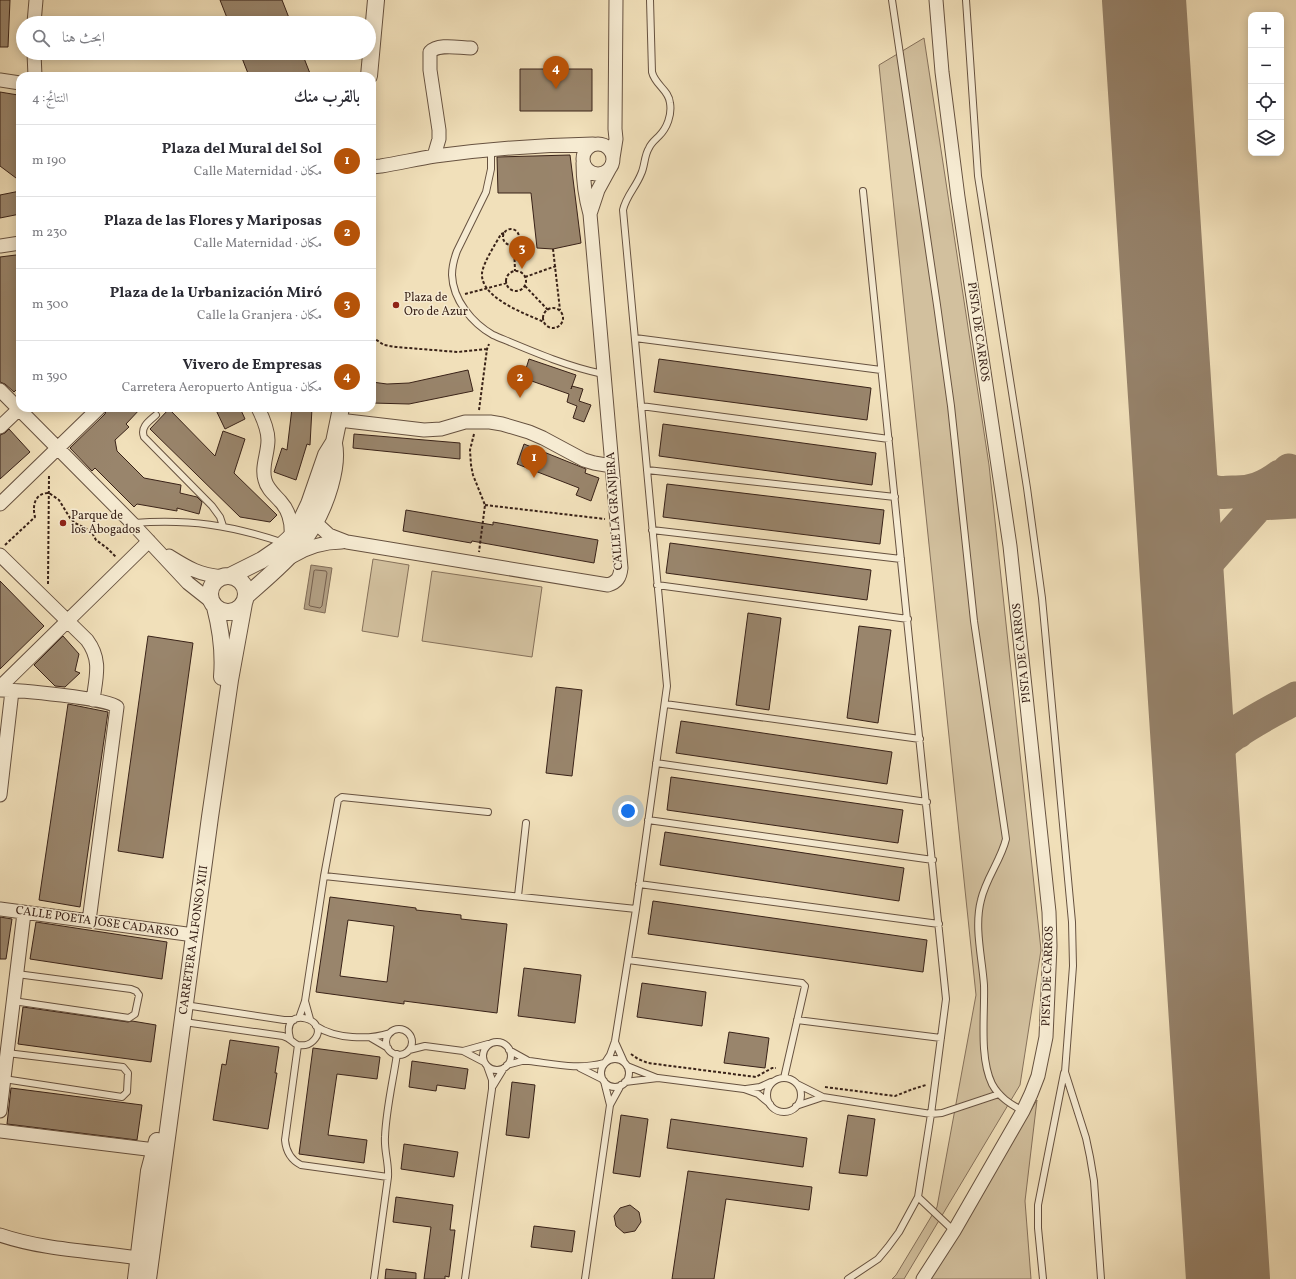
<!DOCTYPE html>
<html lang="ar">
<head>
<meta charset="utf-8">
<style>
  body { margin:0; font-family:Vollkorn,Amiri,serif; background:#f7f7f7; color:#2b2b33; direction:rtl }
  .controls { position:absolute; right:12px; top:12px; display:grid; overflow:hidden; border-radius:8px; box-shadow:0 2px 10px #0003 }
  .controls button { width:36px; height:36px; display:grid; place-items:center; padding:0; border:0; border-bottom:1px solid #e1e1e2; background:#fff; color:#2b2b33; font:20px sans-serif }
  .you { position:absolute; left:628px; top:811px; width:14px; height:14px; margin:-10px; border:3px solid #fff; border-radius:50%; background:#1a73e8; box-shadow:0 0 0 6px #1a73e833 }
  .badge { display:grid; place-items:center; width:26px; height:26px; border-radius:50%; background:#b45309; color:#fff; font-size:13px; font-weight:700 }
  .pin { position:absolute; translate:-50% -33px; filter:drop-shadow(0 1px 2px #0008) }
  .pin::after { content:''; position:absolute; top:21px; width:14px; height:12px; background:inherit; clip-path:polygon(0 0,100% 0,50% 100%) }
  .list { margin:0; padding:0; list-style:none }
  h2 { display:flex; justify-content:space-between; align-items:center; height:52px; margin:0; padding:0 16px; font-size:17px }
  h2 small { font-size:13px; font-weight:400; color:#7c7c81 }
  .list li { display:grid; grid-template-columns:26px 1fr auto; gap:12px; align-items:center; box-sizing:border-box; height:72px; padding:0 16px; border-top:1px solid #e1e1e2 }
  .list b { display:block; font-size:15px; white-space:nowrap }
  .list p { margin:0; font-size:13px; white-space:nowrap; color:#7c7c81 }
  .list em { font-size:13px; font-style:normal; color:#7c7c81 }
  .icon { flex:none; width:22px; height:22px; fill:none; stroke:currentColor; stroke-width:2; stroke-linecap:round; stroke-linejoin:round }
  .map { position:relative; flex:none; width:1296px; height:1279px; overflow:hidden; direction:ltr }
  .search { position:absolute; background:#fff; box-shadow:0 2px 10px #0003; left:16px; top:16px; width:360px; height:44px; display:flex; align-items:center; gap:10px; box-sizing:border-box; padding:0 14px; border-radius:22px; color:#7c7c81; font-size:15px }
  .panel { position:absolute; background:#fff; box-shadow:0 2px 10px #0003; left:16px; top:72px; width:360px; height:340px; border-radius:12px; direction:rtl }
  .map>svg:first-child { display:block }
  .green { fill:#d2c09e; stroke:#86715b }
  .water { fill:#b29f83; stroke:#826d58 }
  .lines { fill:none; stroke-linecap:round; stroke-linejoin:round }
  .shore { stroke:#76604e; stroke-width:1 }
  .taxiway { stroke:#958169; stroke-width:33 }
  .runway { stroke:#958169; stroke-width:84 }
  .building { fill:#99856c; stroke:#392218; fill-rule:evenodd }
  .service-casing { stroke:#675240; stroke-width:8 }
  .minor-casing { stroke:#675240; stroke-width:15 }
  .tertiary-casing { stroke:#675240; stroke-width:18 }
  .path { stroke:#392218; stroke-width:2; stroke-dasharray:3 2; stroke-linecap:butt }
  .service { stroke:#f6ebd2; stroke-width:6 }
  .minor { stroke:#f6ebd2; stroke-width:13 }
  .tertiary { stroke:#f6ebd2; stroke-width:16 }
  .poi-dot { fill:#8f2418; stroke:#f6ebd2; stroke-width:1.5 }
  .labels { text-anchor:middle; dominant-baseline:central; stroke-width:3; stroke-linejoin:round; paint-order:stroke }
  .poi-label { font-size:12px; fill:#392218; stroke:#f6ebd2; text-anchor:start }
  .street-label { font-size:12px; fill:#392218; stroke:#f6ebd2 }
</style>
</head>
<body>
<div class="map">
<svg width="1296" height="1279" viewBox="0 0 1296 1279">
  <rect width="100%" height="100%" fill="#f1e0ba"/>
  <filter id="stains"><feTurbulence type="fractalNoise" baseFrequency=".005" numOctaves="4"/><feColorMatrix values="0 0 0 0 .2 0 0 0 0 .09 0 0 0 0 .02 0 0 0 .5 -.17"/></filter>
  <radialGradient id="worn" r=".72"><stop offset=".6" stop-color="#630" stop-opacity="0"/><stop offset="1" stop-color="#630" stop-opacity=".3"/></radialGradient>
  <path class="green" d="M924 38 989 465 1041 950 1020 1085 904 1279H892L896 1275 937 1207 976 995 879 65Z
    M373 559 409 565 398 637 362 631Z
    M432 571 542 587 532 657 422 641Z
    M1037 1100 1025 1201 1031 1279H930Z"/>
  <path class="water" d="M311 565 332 568 325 613 304 609Z"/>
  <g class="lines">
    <path class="shore" d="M316 570 326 571 327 573 322 606 320 608 310 606 309 605 314 571Z"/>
    <path class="taxiway" d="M1173 436C1179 458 1190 486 1216 492 1221 493 1227 492 1232 492 1251 493 1265 487 1280 476
      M1259 504 1296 502
      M1184 614 1191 589 1206 564 1289 470
      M1190 707C1202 727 1215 736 1238 732
      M1197 800C1197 791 1196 782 1200 773 1212 739 1266 715 1296 698"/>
    <path class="runway" d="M1144 0 1228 1279"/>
  </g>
  <path class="building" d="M0 0H10L8 47H0Z
    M220 0H282L291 23H229Z
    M240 53H302L311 76H249Z
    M520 69H592V111H520Z
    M0 92 18 95 20 128V181L0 166Z
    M570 155 581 243 553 249 537 248 531 193H498L497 157Z
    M20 191V214L0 218V195Z
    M16 255 20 259V386L14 392 5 384 0 382V257Z
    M529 359 576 375 571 389 572 386 583 389 579 401 591 405 584 422 573 418 577 406 567 402 569 394 523 378Z
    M659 359 871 388 867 420 654 392Z
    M468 370 473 391 409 404 372 403V382L387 384 409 383Z
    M107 408H141L126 424 129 427 115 440 117 451 144 478 181 485 180 493 197 497 202 502 199 514 177 508V511L137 504 134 507 95 468 92 471 70 448 105 414Z
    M215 408H240L245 419 225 429Z
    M292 408H312L310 445 307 444 296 480 274 472 282 448 287 450Z
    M169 409 215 456 223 431 245 439 234 473 277 515 270 522 240 517 150 429Z
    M663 424 876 453 872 485 659 456Z
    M9 429 30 452 0 479V435L5 433Z
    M354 434 460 443V459L353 448Z
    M524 444 586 469 585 473 599 478 591 501 576 495 579 488 517 464Z
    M667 484 884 510 880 544 663 517Z
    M406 510 493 525V522L598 540 594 563 472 541 471 543 403 531Z
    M670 543 871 570 867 600 666 573Z
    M0 581 44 626 0 669Z
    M748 613 781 618 769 710 736 705Z
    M859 626 891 630 878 723 847 718Z
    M63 636 79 654 75 671 80 673 65 687 55 686 34 665Z
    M148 636 193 643 163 858 118 851Z
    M556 687 582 690 572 776 546 773Z
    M68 704 108 712 80 907 39 900Z
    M681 721 892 752 887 784 676 753Z
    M671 777 903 810 898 843 667 810Z
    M665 832 904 868 899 901 660 865Z
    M330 897 416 908V910L461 915V919L507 924 497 1013 404 1001V1004L316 992ZM348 920 394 926 387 982 340 976Z
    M653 901 927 940 923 972 648 934Z
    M0 917 12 919 6 959H0Z
    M36 922 167 942 162 979 30 959Z
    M524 968 581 975 575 1023 518 1016Z
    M642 983 706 992 702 1026 637 1017Z
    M23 1007 128 1022 132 1021 156 1025 151 1062 18 1044Z
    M729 1032 769 1038 765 1068 724 1063Z
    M230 1040 279 1047 275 1073H277L268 1129 213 1120 222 1064 226 1065Z
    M313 1048 380 1057 377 1079 337 1074 328 1135 367 1140 364 1163 299 1154Z
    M412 1061 468 1069 465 1089 437 1085 436 1091 409 1087Z
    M512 1082 535 1085 529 1138 506 1135Z
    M11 1088 142 1105 137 1140 7 1124Z
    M621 1115 648 1119 640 1177 613 1173Z
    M848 1115 875 1119 867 1176 839 1173Z
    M671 1119 807 1138 803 1167 667 1148Z
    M404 1144 458 1152 454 1177 401 1169Z
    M688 1171 812 1187 809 1210 726 1199 714 1279H672Z
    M396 1197 453 1205 450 1230H455L449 1277 445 1276V1279H424L431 1227 393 1222Z
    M630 1205 639 1212 641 1222 635 1231 624 1233 616 1226 614 1216 620 1208Z
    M534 1226 575 1231 572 1252 531 1247Z
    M386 1269 416 1273V1279H385Z"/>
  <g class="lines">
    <defs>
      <path id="service" d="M892 0 937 305 951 406 974 621 1006 839C1001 860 986 878 981 900 974 927 982 957 984 985 985 1014 979 1057 992 1084 999 1097 1010 1104 1023 1111
        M966 0 978 176 1027 488 1042 598 1072 922 1073 966 1065 1072 1086 1138 1090 1157 1094 1181 1101 1279
        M491 150V169L486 192 457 251C454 259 452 267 452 275 453 300 472 323 493 335 529 350 565 366 603 374
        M635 338 881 370
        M641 406 889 439
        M156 415C149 421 140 427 144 437L212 506 220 517 223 526
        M647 470 895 497
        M134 523C190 519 230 525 284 543
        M652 530 901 559
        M657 585 908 619
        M665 704 920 739
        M656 763 927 802
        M648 820 933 860
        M324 876 636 909
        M639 884 939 924
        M518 896 526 823
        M628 960 802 983 805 986 784 1078
        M13 1001 129 1018 135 1014 139 995 136 991 131 989 17 974
        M305 1001 310 1019
        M185 1005 284 1020H294
        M299 1018 305 1001 324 876 338 800 342 797 488 812
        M797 1020 941 1038
        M184 1022 283 1036C291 1038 292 1043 298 1045 304 1046 309 1045 313 1041 334 1020 280 1003 290 1038
        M316 1026C335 1039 369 1040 390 1033
        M386 1042a13 13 0 1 1 26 0a13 13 0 1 1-26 0Z
        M371 1038 388 1048
        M615 1042 624 1062
        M483 1056a14 14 0 1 1 28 0a14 14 0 1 1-28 0Z
        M298 1045 285 1140C286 1151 291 1160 301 1165L388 1177
        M409 1050 425 1046 463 1051 484 1062
        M509 1050 527 1060
        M463 1051 488 1044
        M601 1073a14 14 0 1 1 28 0a14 14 0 1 1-28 0Z
        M606 1061 610 1055 615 1041 636 909 667 686 623 210C626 196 636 187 641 174 645 166 644 156 649 148 651 143 655 140 659 136 667 128 672 115 670 103 669 90 655 85 652 72L650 0
        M507 1065 522 1061H529C554 1064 579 1070 604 1063
        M627 1066 657 1078
        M580 1068 602 1079
        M767 1095a17 17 0 1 1 34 0a17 17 0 1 1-34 0Z
        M4 1079 122 1097 127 1092 128 1073 123 1067 7 1053
        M604 1081 610 1105
        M625 1082 658 1078 744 1089 758 1094 770 1104
        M797 1084 823 1097 931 1114 942 1113 999 1094
        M493 1086 504 1068
        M746 1089 760 1087 771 1082
        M796 1106 823 1097
        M918 1197 954 1231
        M374 1279 388 1177C389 1163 384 1151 385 1137 386 1110 393 1081 397 1054
        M465 1279 492 1089V1080L487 1066
        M585 1279 610 1105 621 1085
        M848 1279 878 1259 888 1247 899 1232 918 1197 931 1114 946 999 863 191
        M1043 1279 1038 1228V1205L1064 1073"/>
      <path id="minor" d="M34 23 36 0
        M34 53 35 76
        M0 80 20 83
        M583 159a15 15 0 1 1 30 0a15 15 0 1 1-30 0Z
        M434 156 439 139V130L430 70V52C439 43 459 48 471 48
        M613 158 616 139 615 129 616 0
        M372 167 381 166C399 163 417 159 435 156 487 149 540 145 593 144
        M590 214 598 190 610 168
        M0 246 20 243
        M0 390 132 523 188 583 212 602
        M258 408C263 418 268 429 268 440 268 454 261 467 265 480 267 489 275 495 281 502 290 512 292 524 291 537
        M339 420 424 430 441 429 465 422H490L502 424 529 432 543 438 584 460 594 463 612 466
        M0 427 19 409
        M0 504 99 408
        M316 523 329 535 347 542 608 585C617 582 620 578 621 568L590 214C585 196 583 181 583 163
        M0 555 87 640C102 660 96 677 93 700
        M169 556C190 569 198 574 222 577
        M291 557C307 547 324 542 342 542
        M0 687 149 541
        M0 690C17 690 108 698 117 707L89 921
        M0 795 12 691
        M0 909 194 935
        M0 1111 24 913
        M0 1131 155 1150
        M0 1235C44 1250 92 1251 138 1258
        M923 1279 954 1231 1023 1111 1031 1094 1038 1076 1046 1037 1050 946 1049 912 1010 546 958 197 942 72 936 0"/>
      <path id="tertiary" d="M369 76 376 0
        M230 576 262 560 278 549 291 537 298 527 309 504 326 455 334 442 341 408
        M210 594a18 18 0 1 1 36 0a18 18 0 1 1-36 0Z
        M246 596C286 561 315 539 330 486 334 472 337 458 334 444
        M215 607C221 630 224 653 222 677
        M136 1279 149 1171 157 1141
        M148 1279 210 817 230 680 244 603"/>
    </defs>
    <use href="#service" class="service-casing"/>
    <use href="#minor" class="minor-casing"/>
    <use href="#tertiary" class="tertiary-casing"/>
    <path class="path" d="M503 237a8 8 0 1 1 16 0a8 8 0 1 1-16 0Z
      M504 233 501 234C495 245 484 261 482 273 480 298 526 314 544 322
      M514 244 515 271
      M553 249 560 310
      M506 281a10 10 0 1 1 20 0a10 10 0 1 1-20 0Z
      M525 277 556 266
      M525 286 548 310
      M465 294 507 283
      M543 318a10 10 0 1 1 20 0a10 10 0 1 1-20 0Z
      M372 337 384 345 396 347 458 352 487 349
      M479 410 487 349 489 344
      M474 434 470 450 471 465 473 475 485 505 479 552
      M485 505 605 519
      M5 545 35 517C32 505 35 493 49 493L59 500 70 518 75 523 91 531 96 540 107 548 116 557
      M48 584 49 475
      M631 1054 638 1059 648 1063 756 1077 772 1068H776
      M825 1087 895 1096 913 1089 926 1085"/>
    <use href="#service" class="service"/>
    <use href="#minor" class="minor"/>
    <use href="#tertiary" class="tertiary"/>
  </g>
  <g class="poi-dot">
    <circle cx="396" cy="305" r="4"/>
    <circle cx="63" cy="523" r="4"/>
  </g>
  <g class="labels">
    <g class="poi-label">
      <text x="404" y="298">Plaza de<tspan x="404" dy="14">Oro de Azur</tspan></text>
      <text x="71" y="516">Parque de<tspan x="71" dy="14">los Abogados</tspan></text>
    </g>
    <g class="street-label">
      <text transform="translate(978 332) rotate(82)">PISTA DE CARROS</text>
      <text transform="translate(615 511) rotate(-94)">CALLE LA GRANJERA</text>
      <text transform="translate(1022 653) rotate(-96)">PISTA DE CARROS</text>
      <text transform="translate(97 922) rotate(8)">CALLE POETA JOSE CADARSO</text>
      <text transform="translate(194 940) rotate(-82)">CARRETERA ALFONSO XIII</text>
      <text transform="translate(1048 976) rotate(-88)">PISTA DE CARROS</text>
    </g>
  </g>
  <rect width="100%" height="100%" filter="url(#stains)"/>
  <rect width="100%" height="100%" fill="url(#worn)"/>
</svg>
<div class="controls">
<button>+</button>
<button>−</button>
<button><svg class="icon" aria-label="locate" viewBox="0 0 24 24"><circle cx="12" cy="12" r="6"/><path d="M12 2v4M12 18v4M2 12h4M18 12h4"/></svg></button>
<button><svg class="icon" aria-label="layers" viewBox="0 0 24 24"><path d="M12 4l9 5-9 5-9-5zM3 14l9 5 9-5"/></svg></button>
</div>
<div class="you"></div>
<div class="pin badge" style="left:534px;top:478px">1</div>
<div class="pin badge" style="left:520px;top:398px">2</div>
<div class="pin badge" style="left:522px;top:269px">3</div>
<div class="pin badge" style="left:556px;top:89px">4</div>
<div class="search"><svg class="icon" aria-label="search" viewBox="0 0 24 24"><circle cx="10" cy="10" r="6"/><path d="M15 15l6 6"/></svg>ابحث هنا</div>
<section class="panel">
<h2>بالقرب منك<small>النتائج: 4</small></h2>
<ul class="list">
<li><span class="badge">1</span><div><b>Plaza del Mural del Sol</b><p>مكان · Calle Maternidad</p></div><em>190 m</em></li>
<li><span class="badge">2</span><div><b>Plaza de las Flores y Mariposas</b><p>مكان · Calle Maternidad</p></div><em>230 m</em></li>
<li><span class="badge">3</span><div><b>Plaza de la Urbanización Miró</b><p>مكان · Calle la Granjera</p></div><em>300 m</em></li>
<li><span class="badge">4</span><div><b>Vivero de Empresas</b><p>مكان · Carretera Aeropuerto Antigua</p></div><em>390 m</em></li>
</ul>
</section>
</div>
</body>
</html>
